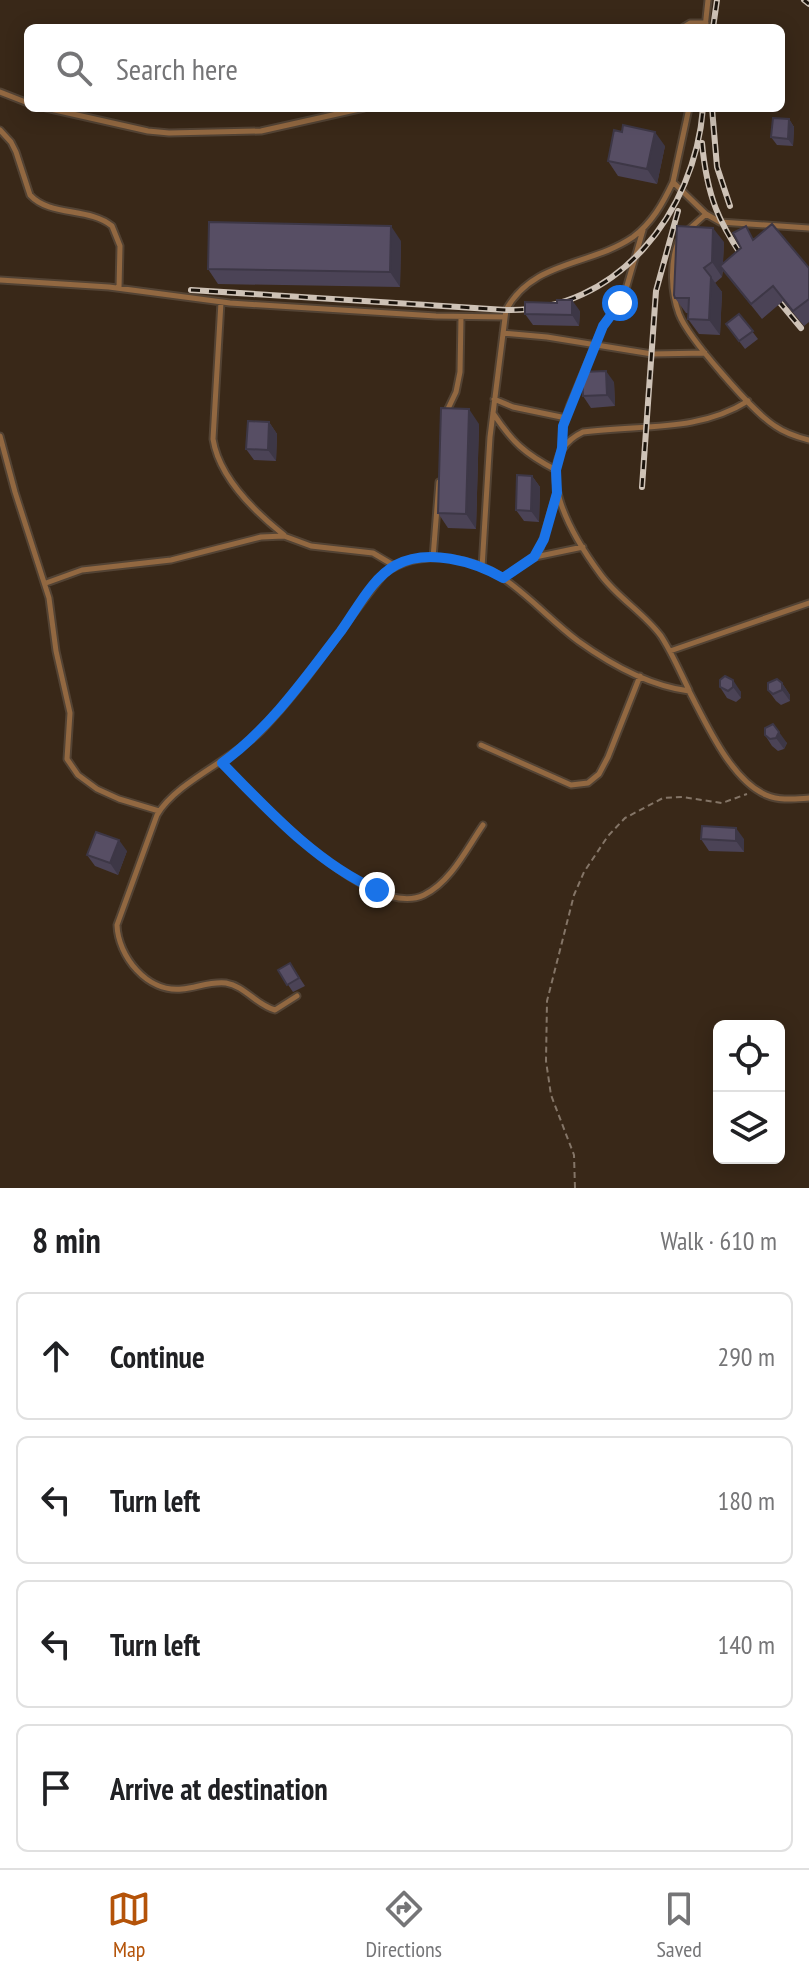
<!DOCTYPE html>
<html lang="en">
<head>
<meta charset="utf-8">
<style>
  body { margin:0; font-family:"PT Sans Narrow",sans-serif; background:#f2f2f2; color:#202124 }
  .controls { position:absolute; right:24px; bottom:24px; display:grid; overflow:hidden; border-radius:12px; box-shadow:0 4px 20px #0003 }
  .controls button { width:72px; height:72px; display:grid; place-items:center; padding:0; border:0; border-bottom:2px solid #e0e0e0; background:#fff; color:#202124; font:40px sans-serif }
  .stop { position:absolute; width:24px; height:24px; margin:-18px; border:6px solid #1a73e8; border-radius:50%; background:#fff }
  .stop.end { background:#1a73e8; border-color:#fff; box-shadow:0 2px 8px #0008 }
  .list { margin:0; padding:0; list-style:none }
  h2 { display:flex; justify-content:space-between; align-items:center; height:104px; margin:0; padding:0 32px; font-size:34px }
  h2 small { font-size:26px; font-weight:400; color:#757577 }
  .list li { display:grid; grid-template-columns:52px 1fr auto; gap:24px; align-items:center; box-sizing:border-box; height:128px; margin:0 16px 16px; padding:0 16px; border:2px solid #e0e0e0; border-radius:12px }
  .list b { display:block; font-size:30px; white-space:nowrap }
  .list em { font-size:26px; font-style:normal; color:#757577 }
  .icon { flex:none; width:44px; height:44px; fill:none; stroke:currentColor; stroke-width:2; stroke-linecap:round; stroke-linejoin:round }
  .map { position:relative; flex:none; width:809px; height:1188px; overflow:hidden }
  .search { position:absolute; background:#fff; box-shadow:0 4px 20px #0003; left:24px; right:24px; top:24px; height:88px; display:flex; align-items:center; gap:20px; box-sizing:border-box; padding:0 28px; border-radius:12px; color:#757577; font-size:30px }
  .sheet { height:680px; background:#fff }
  nav { display:flex; justify-content:space-around; align-items:center; box-sizing:border-box; height:112px; border-top:2px solid #e0e0e0; background:#fff; font-size:22px; color:#757577 }
  nav a { display:grid; justify-items:center; gap:4px }
  nav .on { color:#b45309 }
  .map>svg:first-child { display:block }
  .lines { fill:none; stroke-linecap:round; stroke-linejoin:round }
  .service-casing { stroke:#534334; stroke-width:9 }
  .path { stroke:#847567; stroke-width:2; stroke-dasharray:6 4; stroke-linecap:butt }
  .service { stroke:#926841; stroke-width:5 }
  .rail-casing { stroke:#cec2b6; stroke-width:6 }
  .rail { stroke:#1a130c; stroke-width:3; stroke-dasharray:9; stroke-linecap:butt }
  .wall { fill:#4b4356 }
  .shaded-wall { fill:#3d3746 }
  .building { fill:#574e64; stroke:#3d3746; stroke-width:2 }
  .route { stroke:#1a73e8; stroke-width:10 }
</style>
</head>
<body>
<div class="map">
<svg width="809" height="1188" viewBox="0 0 809 1188">
  <rect width="100%" height="100%" fill="#392818"/>
  <g class="lines">
    <defs>
      <path id="service" d="M682 28 690 23H706
        M705 28 708 0
        M0 92 28 103
        M46 108 148 131 169 133 261 131 364 108
        M689 108 673 182 706 214 720 222 809 228
        M0 130 11 142 16 152 30 195C50 217 89 207 112 226L120 246 119 288
        M687 231 706 214
        M678 242C670 264 671 292 679 314 688 338 753 412 775 426 785 433 797 437 809 440
        M0 280 109 287 230 303 436 316 505 317
        M221 302 213 439C219 477 255 512 284 535
        M503 333 547 337 652 354 705 353
        M494 399 513 407 566 418
        M446 413 456 392 460 372 461 317
        M493 413C512 442 525 454 556 470
        M0 436 15 492 49 598 56 651 70 713 67 759 78 775 97 789 119 799 159 811
        M562 446 563 426 570 405 603 326 624 296 643 230
        M535 557 583 547
        M433 558 439 482
        M482 568 490 437 506 310C533 260 591 266 633 237 652 223 663 203 673 182
        M503 578 534 557 540 549 556 496
        M46 583 82 570 171 560 261 537 284 536 311 546 373 553 395 566
        M670 651 809 603
        M689 690C680 672 672 653 661 636 644 613 618 598 601 575 575 540 524 460 583 432 640 424 697 433 748 401
        M481 745 571 785 588 783 599 774 608 757 640 676
        M222 763C257 799 370 921 424 895 451 882 467 848 483 825
        M297 996 275 1010C256 1005 245 986 226 983 211 981 196 988 182 989 147 993 118 956 117 925L157 815C176 782 232 760 261 731 308 683 343 624 385 573 420 548 474 556 507 581 532 599 553 622 578 641 610 664 650 686 689 691 706 723 731 780 766 795 780 801 794 799 809 798"/>
    </defs>
    <use href="#service" class="service-casing"/>
    <path class="path" d="M575 1188 574 1155 551 1095 546 1061 547 1001 574 895 584 872 608 836 625 818 663 798 682 797 722 803 747 794"/>
    <use href="#service" class="service"/>
    <defs>
      <path id="rail" d="M804 0 809 4
        M713 28 717 0
        M712 108 717 167 730 206
        M702 143C707 196 718 223 749 266
        M767 287 801 328
        M191 290 506 310C617 313 695 212 703 108
        M642 487 656 291 678 211"/>
    </defs>
    <use href="#rail" class="rail-casing"/>
    <use href="#rail" class="rail"/>
  </g>
  <path class="wall" d="M789 119 794 127 793 146 777 145 771 137Z
    M665 146 657 184 618 176 608 161Z
    M754 239 809 268V322L804 326 783 301 762 319 723 270 722 277 715 283 722 292 720 335 699 334 688 319 689 313H686L675 298 724 242 723 263Z
    M401 241 400 287 218 284 208 269Z
    M580 311 579 326 533 325 525 314Z
    M739 314 758 339 745 349 726 324Z
    M614 382 615 406 591 408 583 396Z
    M269 422 277 434 276 461 254 460 246 449Z
    M479 424 476 529 448 528 438 513Z
    M532 476 540 487 539 522 524 521 516 510Z
    M725 676 741 692V698L736 702 727 698 720 687Z
    M782 683 790 695V701L781 705 776 701 768 690Z
    M765 728 787 743 784 749 778 751 772 746 765 735Z
    M701 839H744V852L709 851Z
    M127 851 118 875 95 866 87 855Z
    M290 963 305 986 293 992 278 970Z"/>
  <path class="shaded-wall" d="M789 119 794 127 793 146 788 139Z
    M655 132 665 146 657 184 647 169Z
    M391 226 401 241 400 287 390 272Z
    M713 228 724 242 722 277 712 262Z
    M711 277 722 292 720 335 709 320Z
    M572 300 580 311 579 326 572 315Z
    M606 371 614 382 615 406 607 395Z
    M469 409 479 424 476 529 466 514Z
    M269 422 277 434 276 461 268 450Z
    M532 476 540 487 539 522 531 511Z
    M733 680 741 692V698L733 687Z
    M782 683 790 695V701L782 690Z
    M779 732 787 743 784 749 776 738Z
    M736 828 744 839V852L736 841Z
    M119 840 127 851 118 875 110 863Z"/>
  <path class="building" d="M773 118 789 119 788 139 771 137Z
    M623 125 655 132 647 169 608 161 614 130 622 132Z
    M209 222 391 226 390 272 208 269Z
    M772 224 809 268V299L793 311 773 286 751 304 720 266 741 248 733 233 746 226 753 240Z
    M677 226 713 228 712 262 704 268 711 277 709 320 688 319 689 298H675L674 295Z
    M557 300H572V315L525 314V302L557 303Z
    M739 314 753 331 739 341 726 324Z
    M606 371 607 395 583 396 582 372Z
    M441 408 469 409 466 514 438 513Z
    M248 421 269 422 268 450 246 449Z
    M517 475 532 476 531 511 516 510Z
    M725 676 733 680V687L728 691 720 687V680Z
    M777 679 782 683V690L773 694 768 690V683Z
    M773 724 779 732 776 738 770 739 765 735V728Z
    M702 826 736 828V841L701 839Z
    M96 832 119 840 110 863 87 855Z
    M290 963 299 978 287 985 278 970Z"/>
  <g class="lines">
    <path class="route" d="M377 890C316 863 268 810 222 763 271 727 305 678 341 631 357 609 372 578 396 565 427 548 474 561 503 578L534 557 544 539 557 493 556 470 562 448 563 426 603 326 620 303"/>
  </g>
</svg>
<div class="controls">
<button><svg class="icon" aria-label="locate" viewBox="0 0 24 24"><circle cx="12" cy="12" r="6"/><path d="M12 2v4M12 18v4M2 12h4M18 12h4"/></svg></button>
<button><svg class="icon" aria-label="layers" viewBox="0 0 24 24"><path d="M12 4l9 5-9 5-9-5zM3 14l9 5 9-5"/></svg></button>
</div>
<div class="stop" style="left:620px;top:303px"></div>
<div class="stop end" style="left:377px;top:890px"></div>
<div class="search"><svg class="icon" aria-label="search" viewBox="0 0 24 24"><circle cx="10" cy="10" r="6"/><path d="M15 15l6 6"/></svg>Search here</div>
</div>
<section class="sheet">
<h2>8 min<small>Walk · 610 m</small></h2>
<ul class="list">
<li><svg class="icon" aria-label="ahead" viewBox="0 0 24 24"><path d="M12 20V5M6 11l6-6 6 6"/></svg><div><b>Continue</b></div><em>290 m</em></li>
<li><svg class="icon" aria-label="left" viewBox="0 0 24 24"><path d="M17 20v-9H6M10 6l-5 5 5 5"/></svg><div><b>Turn left</b></div><em>180 m</em></li>
<li><svg class="icon" aria-label="left" viewBox="0 0 24 24"><path d="M17 20v-9H6M10 6l-5 5 5 5"/></svg><div><b>Turn left</b></div><em>140 m</em></li>
<li><svg class="icon" aria-label="arrive" viewBox="0 0 24 24"><path d="M6 21V4h12l-3 4 3 4H6"/></svg><div><b>Arrive at destination</b></div></li>
</ul>
</section>
<nav>
<a class="on"><svg class="icon" aria-label="map" viewBox="0 0 24 24"><path d="M3 6l6-2 6 2 6-2v14l-6 2-6-2-6 2zM9 4v14M15 6v14"/></svg>Map</a>
<a><svg class="icon" aria-label="directions" viewBox="0 0 24 24"><path d="M12 3l9 9-9 9-9-9zM9 14v-3h6M13 9l2 2-2 2"/></svg>Directions</a>
<a><svg class="icon" aria-label="saved" viewBox="0 0 24 24"><path d="M7 4h10v16l-5-4-5 4z"/></svg>Saved</a>
</nav>
</body>
</html>
